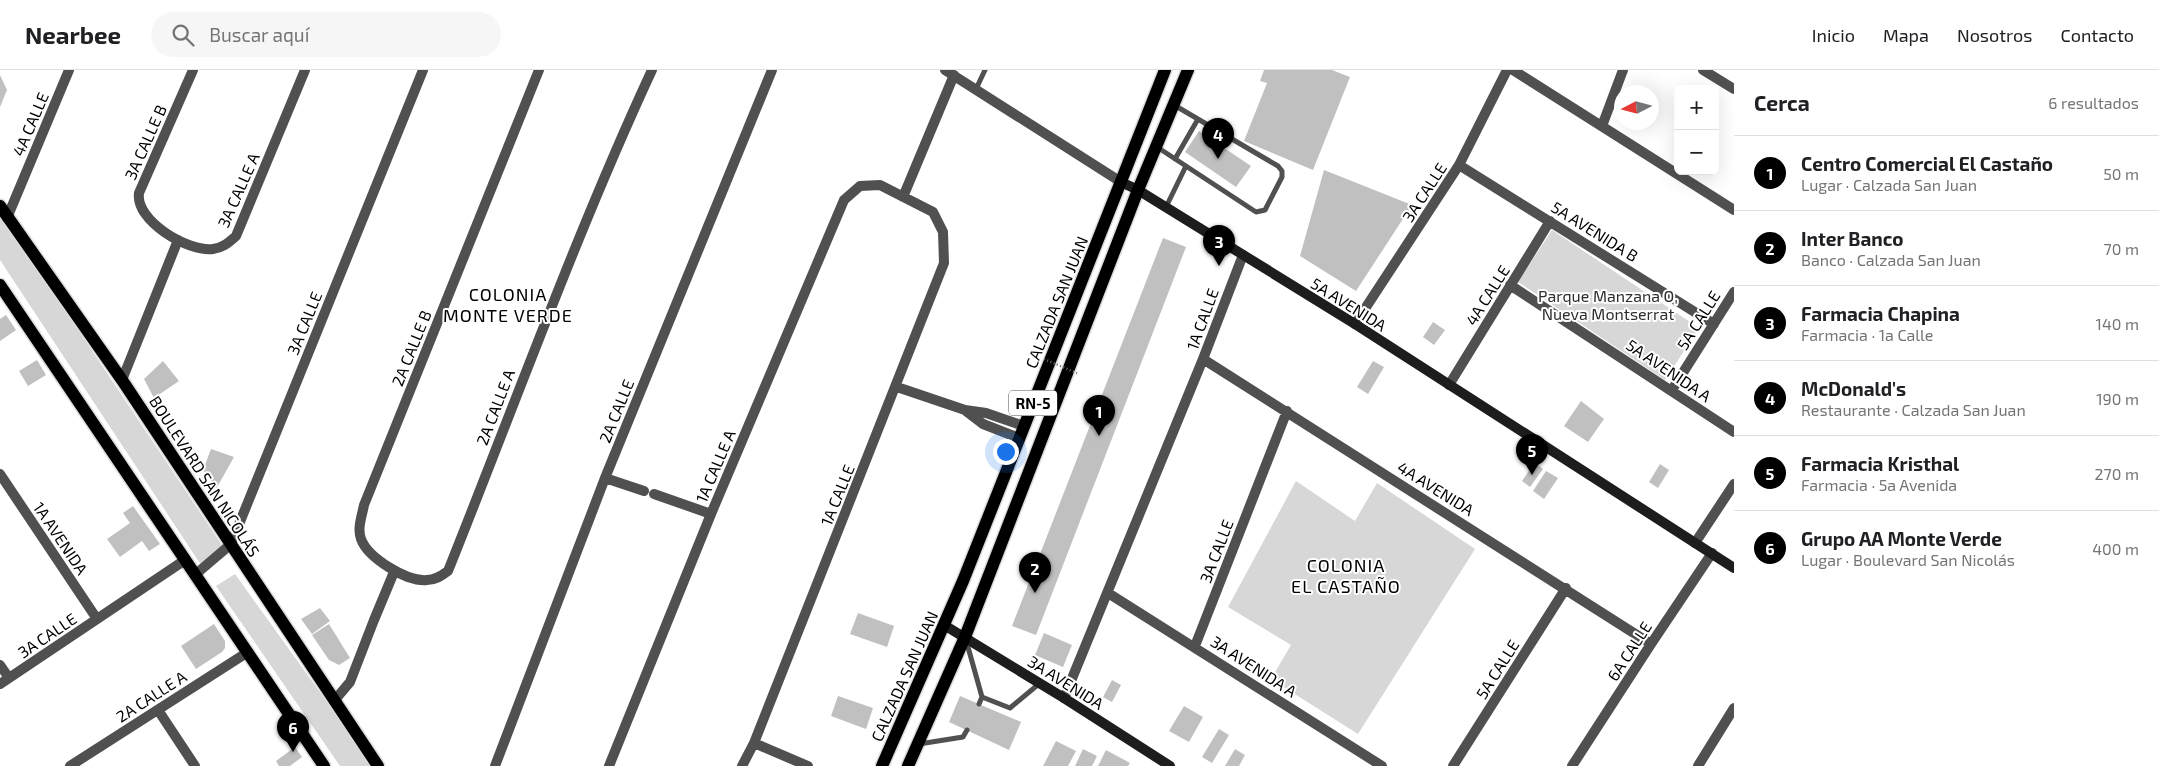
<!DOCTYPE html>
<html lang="es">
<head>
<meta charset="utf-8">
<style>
  body { margin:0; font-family:"Exo 2",sans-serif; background:#f6f6f6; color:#202124 }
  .controls { position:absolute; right:15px; top:15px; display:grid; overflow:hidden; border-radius:8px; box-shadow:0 5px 20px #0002 }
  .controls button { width:45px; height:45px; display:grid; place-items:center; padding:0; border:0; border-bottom:1px solid #e0e0e0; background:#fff; color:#202124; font:25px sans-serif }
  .compass { position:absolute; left:1614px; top:15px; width:45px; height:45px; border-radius:50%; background:#fff; box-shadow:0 5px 20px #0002; rotate:264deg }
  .you { position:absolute; left:1005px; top:381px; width:18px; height:18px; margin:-12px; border:4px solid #fff; border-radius:50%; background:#1a73e8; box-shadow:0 0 0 8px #1a73e833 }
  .badge { display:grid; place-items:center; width:32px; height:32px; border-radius:50%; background:#000; color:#fff; font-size:16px; font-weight:700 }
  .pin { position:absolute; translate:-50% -41px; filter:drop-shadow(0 1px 2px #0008) }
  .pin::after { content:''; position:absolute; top:26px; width:18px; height:15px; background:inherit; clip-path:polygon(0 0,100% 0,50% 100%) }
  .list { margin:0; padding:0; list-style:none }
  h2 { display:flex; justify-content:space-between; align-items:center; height:65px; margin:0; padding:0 20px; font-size:21px }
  h2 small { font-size:16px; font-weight:400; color:#757577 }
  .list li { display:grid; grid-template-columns:32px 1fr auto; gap:15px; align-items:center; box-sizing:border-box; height:75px; padding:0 20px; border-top:1px solid #e0e0e0 }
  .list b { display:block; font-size:19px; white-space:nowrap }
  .list p { margin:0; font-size:16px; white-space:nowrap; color:#757577 }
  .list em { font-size:16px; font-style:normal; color:#757577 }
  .icon { flex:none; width:28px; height:28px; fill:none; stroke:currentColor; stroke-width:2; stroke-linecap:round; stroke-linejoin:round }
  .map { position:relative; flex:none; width:1734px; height:696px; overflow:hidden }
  header { display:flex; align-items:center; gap:30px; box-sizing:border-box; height:70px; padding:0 25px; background:#fff; border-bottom:1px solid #e0e0e0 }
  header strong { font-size:24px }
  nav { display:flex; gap:28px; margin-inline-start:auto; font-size:18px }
  .search { width:350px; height:45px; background:#f6f6f6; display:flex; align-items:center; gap:12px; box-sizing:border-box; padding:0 18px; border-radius:28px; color:#757577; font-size:19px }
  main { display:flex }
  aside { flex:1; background:#fff }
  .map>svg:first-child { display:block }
  .green { fill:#d7d7d7 }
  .building { fill:#c0c0c0 }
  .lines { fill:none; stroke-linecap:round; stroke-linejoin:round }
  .primary-casing { stroke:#dbdbdb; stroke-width:15 }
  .service { stroke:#505050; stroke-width:5 }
  .minor { stroke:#505050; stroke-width:10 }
  .tertiary { stroke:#505050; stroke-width:10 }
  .secondary { stroke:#1d1d1d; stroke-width:10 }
  .primary { stroke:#000; stroke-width:12 }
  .path-bridge { stroke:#727272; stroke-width:2.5; stroke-dasharray:1 2.5; stroke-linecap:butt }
  .labels { text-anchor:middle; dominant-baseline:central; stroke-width:4; stroke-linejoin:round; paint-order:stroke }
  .shield { fill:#fff; stroke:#4c4c4c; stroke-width:1 }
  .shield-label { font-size:15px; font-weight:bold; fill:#000 }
  .street-label { font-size:16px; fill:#000; stroke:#fff }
  .park-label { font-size:16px; fill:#2e2e2e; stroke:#fff }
  .neighbourhood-label { font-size:18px; letter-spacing:1px; fill:#000; stroke:#fff }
</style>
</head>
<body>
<header>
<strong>Nearbee</strong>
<div class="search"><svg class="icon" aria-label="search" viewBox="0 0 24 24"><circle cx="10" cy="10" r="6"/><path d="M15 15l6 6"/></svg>Buscar aquí</div>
<nav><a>Inicio</a><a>Mapa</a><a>Nosotros</a><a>Contacto</a></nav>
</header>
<main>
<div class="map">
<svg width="1734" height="696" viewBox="0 0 1734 696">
  <rect width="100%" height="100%" fill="#fff"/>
  <path class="green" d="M0 143 228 484 205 501 0 190Z
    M1552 160 1699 258 1665 310 1518 212Z
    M1296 411 1355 451 1377 413 1475 479 1358 664 1271 609 1291 575 1228 537Z
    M235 504 373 696H340L216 516Z"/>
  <path class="building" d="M1264 0H1332L1350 7 1313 100 1244 71 1267 13 1260 11Z
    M0 5 7 20 0 37Z
    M1199 61 1251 96 1236 117 1185 82Z
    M1324 100 1412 135 1356 221 1300 186Z
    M1163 168 1186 177 1036 565 1012 556Z
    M6 245 16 260 0 271V249Z
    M1433 252 1445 260 1434 275 1423 267Z
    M37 290 46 305 28 316 19 301Z
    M163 291 179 311 154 328 144 309Z
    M1373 291 1384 297 1368 324 1357 317Z
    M1581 331 1604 349 1588 372 1564 356Z
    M211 379 234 387 216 419 203 400Z
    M1535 392 1543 399 1530 417 1522 411Z
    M1660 394 1669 400 1658 418 1649 412Z
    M1546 401 1558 408 1544 429 1533 421Z
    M133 436 160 474 149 481 142 471 120 487 107 469 130 453 123 443Z
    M320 538 330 551 312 564 301 549Z
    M858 543 894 556 887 577 850 564Z
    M214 554 225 571V578L222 582 196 599 181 576Z
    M329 554 350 588 339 595 329 590 312 565Z
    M1044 563 1072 575 1063 597 1035 585Z
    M1112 610 1121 615 1112 632 1103 627Z
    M838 626 873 638 866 659 831 646Z
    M960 626 1021 652 1009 680 949 652Z
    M1184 636 1203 647 1189 672 1169 661Z
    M1219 659 1229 665 1212 693 1202 687Z
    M1056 671 1076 681 1068 696H1043Z
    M295 677 302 687 290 696H279L276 691Z
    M1083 679 1097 686 1092 696H1075Z
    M1235 679 1245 685 1239 696H1225Z
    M1106 680 1130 693 1128 696H1098Z"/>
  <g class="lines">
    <defs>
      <path id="primary" d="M0 136 122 310 378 696
        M0 215 324 696
        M882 696 963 511 1165 0
        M908 696 965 567 1138 120 1188 0"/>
    </defs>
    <use href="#primary" class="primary-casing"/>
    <path class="service" d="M976 19 985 0
      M1157 77 1256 142 1265 140 1282 107V101L1278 96 1174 35
      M1175 89 1198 49
      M1166 137 1186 96
      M966 570 982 627 979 634
      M982 627 1010 638 1040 613
      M919 674 963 667 967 660"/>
    <path class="minor" d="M193 0 139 123C135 151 188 182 213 179 223 178 229 172 236 166L305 0
      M539 0 364 435C362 446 357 458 361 469 368 488 407 512 427 510 435 510 441 506 448 501 515 334 576 164 652 0
      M1513 0 1734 140
      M1703 0 1734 19
      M1602 56 1623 0
      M1459 95 1714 254
      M903 127 954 5
      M7 148 69 0
      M1510 215 1734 362
      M1355 254 1459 95 1507 0
      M1203 289 1651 574
      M122 310 178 170
      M1449 315 1550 151
      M897 317 965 340 986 343 1024 356
      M1672 320 1734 222
      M966 341 983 354 1019 368
      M0 404 97 549
      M605 408 644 421
      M654 424 711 444
      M1695 473 1734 414
      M196 504 231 474 423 0
      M1108 523 1382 696
      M1195 576 1287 341
      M0 595 9 608
      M0 614 185 490
      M1064 628 1203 289 1243 185
      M334 631 350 612 374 550 394 502
      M158 640 195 696
      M754 673 808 696
      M70 696 248 582
      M495 696 605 408 772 0
      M609 696 711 444 844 130 860 116 880 115 933 142 943 162 944 193 754 673 742 696
      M1453 696 1566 518
      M1572 696 1651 574 1712 483
      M1698 696 1734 638"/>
    <path class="tertiary" d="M945 0 1121 112"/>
    <path class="secondary" d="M1121 112 1138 120 1355 254 1734 498
      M944 555 1064 628 1170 696"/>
    <use href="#primary" class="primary"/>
    <path class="path-bridge" d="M1044 289 1079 304"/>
  </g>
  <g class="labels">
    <rect class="shield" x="1009" y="320.5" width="48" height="25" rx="4"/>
    <g class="shield-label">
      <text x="1033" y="333">RN-5</text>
    </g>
    <g class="street-label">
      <text transform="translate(30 54) rotate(-67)">4A CALLE</text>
      <text transform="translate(145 72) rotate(-66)">3A CALLE B</text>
      <text transform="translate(238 120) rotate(-66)">3A CALLE A</text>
      <text transform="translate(1424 122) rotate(-57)">3A CALLE</text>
      <text transform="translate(1595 161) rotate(32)">5A AVENIDA B</text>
      <text transform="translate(1487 225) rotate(-58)">4A CALLE</text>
      <text transform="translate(1056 232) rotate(-68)">CALZADA SAN JUAN</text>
      <text transform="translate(1349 234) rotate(32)">5A AVENIDA</text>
      <text transform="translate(1202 249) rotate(-70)">1A CALLE</text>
      <text transform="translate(1698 250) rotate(-58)">5A CALLE</text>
      <text transform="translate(304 253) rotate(-68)">3A CALLE</text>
      <text transform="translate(411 278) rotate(-68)">2A CALLE B</text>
      <text transform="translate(1669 300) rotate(34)">5A AVENIDA A</text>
      <text transform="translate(495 337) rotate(-69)">2A CALLE A</text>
      <text transform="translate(616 341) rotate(-68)">2A CALLE</text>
      <text transform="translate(715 396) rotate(-67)">1A CALLE A</text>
      <text transform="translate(205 406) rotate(57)">BOULEVARD SAN NICOLÁS</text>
      <text transform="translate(1436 418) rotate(32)">4A AVENIDA</text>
      <text transform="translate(837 425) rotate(-68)">1A CALLE</text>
      <text transform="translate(61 468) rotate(56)">1A AVENIDA</text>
      <text transform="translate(1216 481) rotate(-69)">3A CALLE</text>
      <text transform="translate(47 565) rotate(-34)">3A CALLE</text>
      <text transform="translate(1629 581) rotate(-57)">6A CALLE</text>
      <text transform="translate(1254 596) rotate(33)">3A AVENIDA A</text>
      <text transform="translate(1497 599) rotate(-58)">5A CALLE</text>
      <text transform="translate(904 606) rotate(-66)">CALZADA SAN JUAN</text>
      <text transform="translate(1066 612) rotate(32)">3A AVENIDA</text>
      <text transform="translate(151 626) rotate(-33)">2A CALLE A</text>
    </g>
    <g class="park-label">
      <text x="1608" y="225">Parque Manzana O,<tspan x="1608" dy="18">Nueva Montserrat</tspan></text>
    </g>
    <g class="neighbourhood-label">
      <text x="508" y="224">COLONIA<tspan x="508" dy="21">MONTE VERDE</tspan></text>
      <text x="1346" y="495">COLONIA<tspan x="1346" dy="21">EL CASTAÑO</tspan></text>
    </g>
  </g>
</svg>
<div class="controls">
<button>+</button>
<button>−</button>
</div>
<svg class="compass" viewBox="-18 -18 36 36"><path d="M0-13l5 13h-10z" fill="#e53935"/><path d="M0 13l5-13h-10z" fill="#757577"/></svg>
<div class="you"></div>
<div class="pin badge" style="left:1099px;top:366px">1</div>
<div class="pin badge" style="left:1035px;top:523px">2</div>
<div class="pin badge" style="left:1219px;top:196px">3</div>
<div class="pin badge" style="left:1218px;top:89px">4</div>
<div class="pin badge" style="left:1532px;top:405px">5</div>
<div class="pin badge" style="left:293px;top:682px">6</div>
</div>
<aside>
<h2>Cerca<small>6 resultados</small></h2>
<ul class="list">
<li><span class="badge">1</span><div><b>Centro Comercial El Castaño</b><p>Lugar · Calzada San Juan</p></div><em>50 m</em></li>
<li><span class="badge">2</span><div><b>Inter Banco</b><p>Banco · Calzada San Juan</p></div><em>70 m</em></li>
<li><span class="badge">3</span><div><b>Farmacia Chapina</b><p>Farmacia · 1a Calle</p></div><em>140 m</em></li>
<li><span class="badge">4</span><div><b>McDonald's</b><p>Restaurante · Calzada San Juan</p></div><em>190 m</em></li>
<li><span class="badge">5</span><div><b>Farmacia Kristhal</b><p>Farmacia · 5a Avenida</p></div><em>270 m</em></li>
<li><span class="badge">6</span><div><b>Grupo AA Monte Verde</b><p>Lugar · Boulevard San Nicolás</p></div><em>400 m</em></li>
</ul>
</aside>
</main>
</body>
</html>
